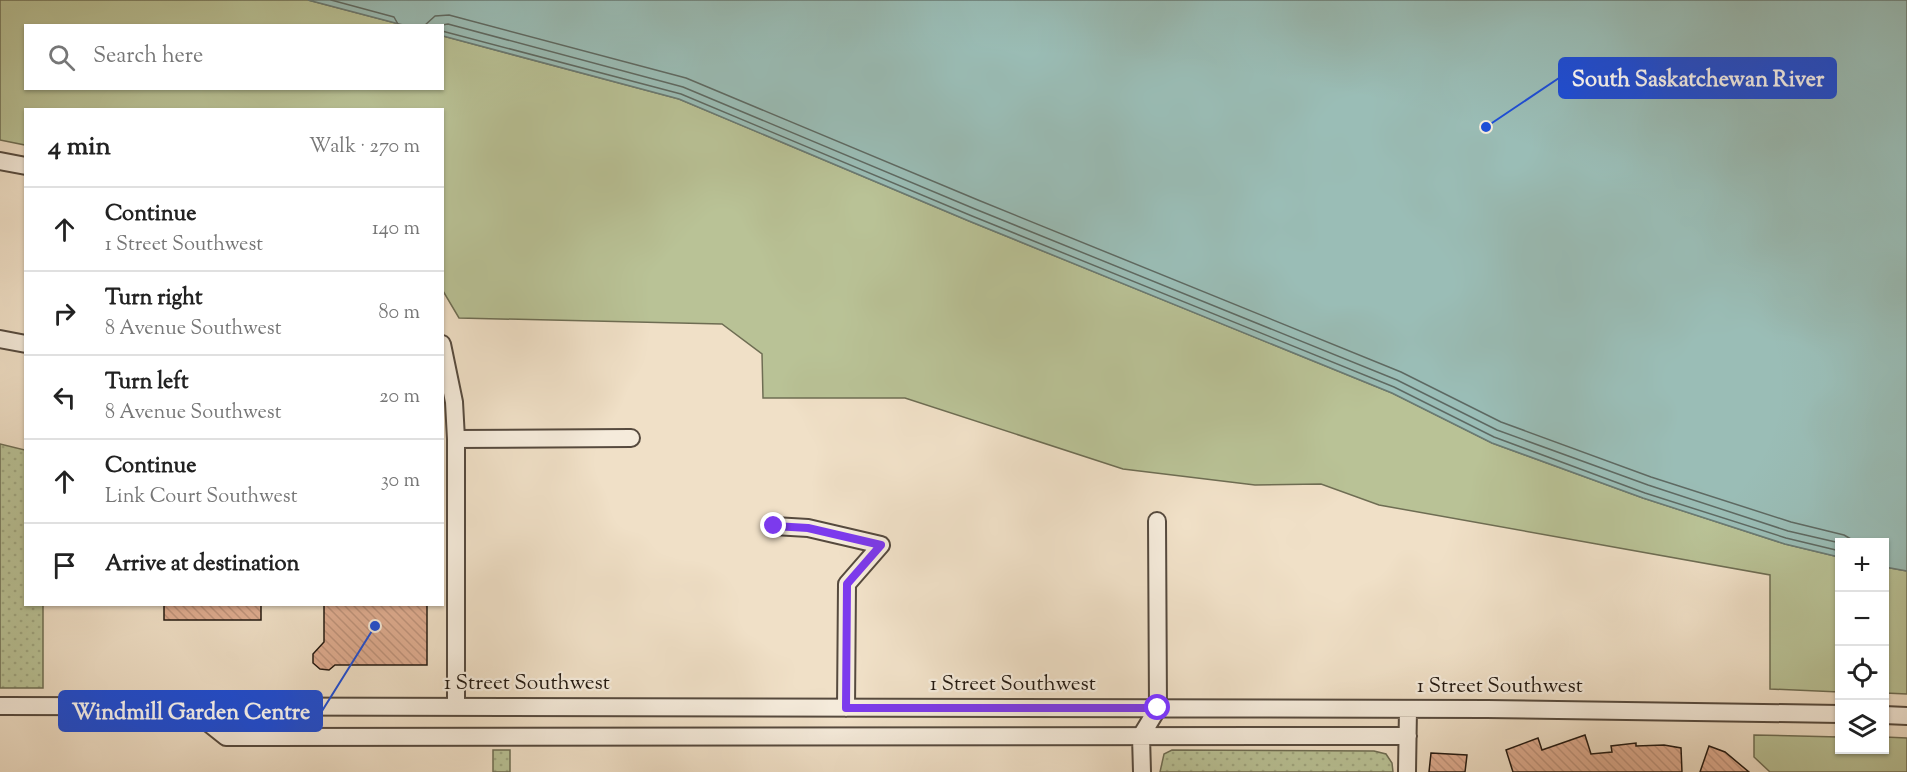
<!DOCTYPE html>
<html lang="en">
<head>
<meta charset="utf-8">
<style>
  body { margin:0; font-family:"Sorts Mill Goudy",serif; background:#f2f2f2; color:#222 }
  .controls { position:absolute; right:18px; bottom:18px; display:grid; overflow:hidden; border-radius:0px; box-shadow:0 2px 4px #0004 }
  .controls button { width:54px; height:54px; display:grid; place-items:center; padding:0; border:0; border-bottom:2px solid #e0e0e0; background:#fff; color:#222; font:30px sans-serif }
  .stop { position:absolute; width:18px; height:18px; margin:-14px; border:4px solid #7c3aed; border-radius:50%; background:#fff }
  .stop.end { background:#7c3aed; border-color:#fff; box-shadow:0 2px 6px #0008 }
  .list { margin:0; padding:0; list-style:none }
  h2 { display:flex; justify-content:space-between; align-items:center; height:78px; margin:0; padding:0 24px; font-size:26px }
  h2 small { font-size:20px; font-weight:400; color:#767676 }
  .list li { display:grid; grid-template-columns:39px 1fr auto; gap:18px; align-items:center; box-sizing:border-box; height:84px; padding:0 24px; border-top:2px solid #e0e0e0 }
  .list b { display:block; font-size:22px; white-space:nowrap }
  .list p { margin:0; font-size:20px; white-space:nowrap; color:#767676 }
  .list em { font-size:20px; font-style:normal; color:#767676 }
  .icon { flex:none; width:33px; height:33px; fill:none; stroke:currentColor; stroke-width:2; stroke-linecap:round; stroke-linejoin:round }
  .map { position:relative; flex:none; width:1907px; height:772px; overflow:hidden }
  .search { position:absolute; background:#fff; box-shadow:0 2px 4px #0004; left:24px; top:24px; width:420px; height:66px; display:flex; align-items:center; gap:15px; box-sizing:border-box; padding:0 21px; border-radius:0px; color:#767676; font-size:22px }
  .panel { position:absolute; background:#fff; box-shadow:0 2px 4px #0004; left:24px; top:108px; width:420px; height:498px; border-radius:0px }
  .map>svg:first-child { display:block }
  .green { fill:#b9c296; stroke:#6e6d53; stroke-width:1.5 }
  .park { fill:url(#park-dots); stroke:#6e6d53; stroke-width:1.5 }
  .water { fill:#9abdb6; stroke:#6a7b74; stroke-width:1.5 }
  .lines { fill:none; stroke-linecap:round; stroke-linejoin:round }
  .shore { stroke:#5e6a63; stroke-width:1.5 }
  .building { fill:url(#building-back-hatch); stroke:#221810; stroke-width:1.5 }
  .minor-casing { stroke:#564a3e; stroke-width:20 }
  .minor { stroke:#f5ebdb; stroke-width:16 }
  .route { stroke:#7c3aed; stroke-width:8 }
  .labels { text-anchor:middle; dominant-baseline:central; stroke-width:4.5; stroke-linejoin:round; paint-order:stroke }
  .street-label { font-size:21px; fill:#221810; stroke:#f5ebdb }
  .leader { fill:none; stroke:#1d4ed8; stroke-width:2 }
  .callout-dot { fill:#1d4ed8; stroke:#f5ebdb; stroke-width:2 }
  .callout { fill:#1d4ed8; stroke:#1d4ed8; stroke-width:2 }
  .callout-label { font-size:22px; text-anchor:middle; font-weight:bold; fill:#fff }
</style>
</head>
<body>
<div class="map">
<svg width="1907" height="772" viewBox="0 0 1907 772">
  <defs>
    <pattern id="park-dots" width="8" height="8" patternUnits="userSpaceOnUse" patternTransform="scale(1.5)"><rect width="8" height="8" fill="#b9c296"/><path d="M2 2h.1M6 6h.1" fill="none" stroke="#9fa680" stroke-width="1.8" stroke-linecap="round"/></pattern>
    <pattern id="building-back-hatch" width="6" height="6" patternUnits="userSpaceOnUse" patternTransform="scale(1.5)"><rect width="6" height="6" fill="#dfac90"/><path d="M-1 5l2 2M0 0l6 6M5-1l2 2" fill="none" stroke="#bf937b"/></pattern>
  </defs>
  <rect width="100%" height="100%" fill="#f0e0c7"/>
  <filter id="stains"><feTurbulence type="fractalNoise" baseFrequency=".00333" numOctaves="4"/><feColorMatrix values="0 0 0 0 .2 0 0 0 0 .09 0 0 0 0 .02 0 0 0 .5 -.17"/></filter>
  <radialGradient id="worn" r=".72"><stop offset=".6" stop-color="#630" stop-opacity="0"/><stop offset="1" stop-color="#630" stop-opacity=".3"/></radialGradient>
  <path class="green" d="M0 0H308L403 25 26 26V88H442L443 36 679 99 969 221 1392 393 1492 443 1643 498 1785 544 1839 557V692L1770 689V575L1379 505 1321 484 1255 485 1123 469 905 398H763L762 354 722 324 459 318 443 291 442 110H26L25 145 0 140Z
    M1885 567 1907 571V694L1885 693Z
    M1754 735 1839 737 1840 750H1884L1885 737 1907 738V772H1770L1754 757Z"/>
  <path class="park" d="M0 444 25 450 26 604 43 605V688H0Z
    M493 750H510V772H493Z
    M1172 750 1374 751 1386 754 1392 763 1393 772H1160L1164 754Z"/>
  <path class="water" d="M308 0H1907V571L1885 567 1884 542H1840L1839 557 1785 544 1643 498 1492 443 1392 393 969 221 679 99 443 36 442 26 403 25Z"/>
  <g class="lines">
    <path class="shore" d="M331 0 394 17 399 26
      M424 26 435 16 449 15 686 78 978 200 1401 372 1501 422 1651 477 1791 522 1844 535 1856 542
      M436 26 448 24 683 87 975 209 1397 380 1497 430 1648 485 1788 531 1840 543
      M442 31 681 94 972 216 1394 387 1494 437 1645 493 1786 538 1840 551"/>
  </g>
  <path class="building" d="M164 604H261V620H164Z
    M324 604H427V665H335L329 670 320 669 313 663V654L324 642Z
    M1585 735 1591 754 1612 752 1611 746 1636 743V746L1664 745 1681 748 1682 772H1513L1506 750 1538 738 1542 750Z
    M1709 746 1725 752 1749 772H1700Z
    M1431 753 1467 755 1465 772H1429Z"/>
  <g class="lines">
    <defs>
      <path id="minor" d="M0 161 26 166
        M0 339 26 344
        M442 344 454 402 456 439V707
        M456 439 631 438
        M774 526 808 528 881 545 847 584 846 708
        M0 706 1487 709 1840 714
        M187 706 226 737 1408 736
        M1884 715 1907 716
        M1142 772 1141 736 1158 708 1157 521
        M1407 772 1408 709"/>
    </defs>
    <use href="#minor" class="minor-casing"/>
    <use href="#minor" class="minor"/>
  </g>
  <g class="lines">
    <path class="route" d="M774 526 808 528 881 545 847 584 846 708H1158"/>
  </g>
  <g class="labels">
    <g class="street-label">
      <text x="527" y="684">1 Street Southwest</text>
      <text x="1013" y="685">1 Street Southwest</text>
      <text x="1500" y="687">1 Street Southwest</text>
    </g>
  </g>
  <path class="leader" d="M1486 127L1559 78M375 626L322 711"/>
  <g class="callout-dot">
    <circle cx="1486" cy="127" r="6"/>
    <circle cx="375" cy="626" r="6"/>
  </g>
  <g class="callout">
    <rect x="1559" y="58" width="277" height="40" rx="6"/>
    <rect x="59" y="691" width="263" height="40" rx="6"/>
  </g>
  <g class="callout-label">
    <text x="1698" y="86">South Saskatchewan River</text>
    <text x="191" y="719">Windmill Garden Centre</text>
  </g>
  <rect width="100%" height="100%" filter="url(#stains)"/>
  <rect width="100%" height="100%" fill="url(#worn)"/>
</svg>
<div class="controls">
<button>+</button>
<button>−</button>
<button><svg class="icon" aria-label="locate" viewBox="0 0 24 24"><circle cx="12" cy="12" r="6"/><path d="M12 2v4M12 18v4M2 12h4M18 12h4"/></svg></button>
<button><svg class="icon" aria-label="layers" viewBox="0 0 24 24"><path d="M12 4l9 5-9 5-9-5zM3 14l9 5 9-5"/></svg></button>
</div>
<div class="stop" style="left:1158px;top:708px"></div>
<div class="stop end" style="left:774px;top:526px"></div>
<div class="search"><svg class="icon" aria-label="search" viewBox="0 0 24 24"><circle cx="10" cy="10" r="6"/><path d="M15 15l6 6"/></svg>Search here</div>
<section class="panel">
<h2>4 min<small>Walk · 270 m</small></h2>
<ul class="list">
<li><svg class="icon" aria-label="ahead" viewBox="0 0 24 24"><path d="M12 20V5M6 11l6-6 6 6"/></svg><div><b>Continue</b><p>1 Street Southwest</p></div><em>140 m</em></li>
<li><svg class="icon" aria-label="right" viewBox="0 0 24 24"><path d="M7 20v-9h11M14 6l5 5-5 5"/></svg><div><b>Turn right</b><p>8 Avenue Southwest</p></div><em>80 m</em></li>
<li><svg class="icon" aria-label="left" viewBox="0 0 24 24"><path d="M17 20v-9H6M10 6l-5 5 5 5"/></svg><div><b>Turn left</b><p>8 Avenue Southwest</p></div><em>20 m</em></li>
<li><svg class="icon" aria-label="ahead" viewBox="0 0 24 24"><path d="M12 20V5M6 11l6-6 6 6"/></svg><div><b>Continue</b><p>Link Court Southwest</p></div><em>30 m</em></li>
<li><svg class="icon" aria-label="arrive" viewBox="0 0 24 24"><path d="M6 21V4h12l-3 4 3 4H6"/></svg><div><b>Arrive at destination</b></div></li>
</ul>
</section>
</div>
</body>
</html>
